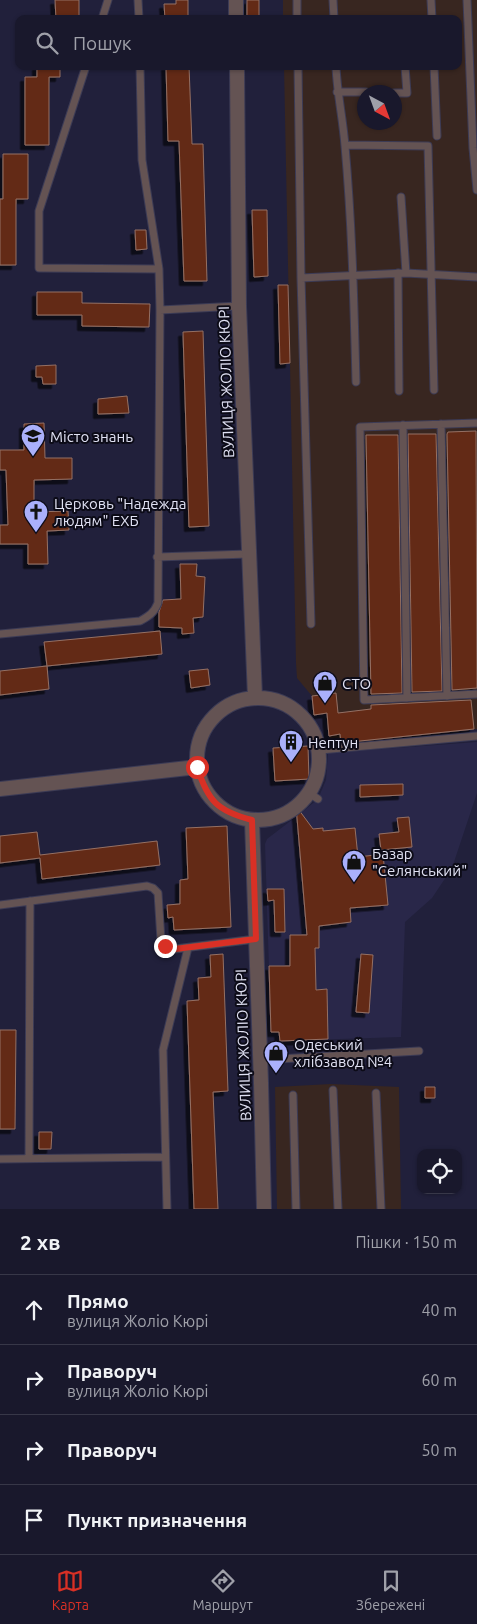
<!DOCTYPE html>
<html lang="uk">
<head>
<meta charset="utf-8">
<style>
  body { margin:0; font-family:Ubuntu,sans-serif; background:#222134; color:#f1f3f6 }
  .controls { position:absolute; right:15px; bottom:15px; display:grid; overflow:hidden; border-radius:10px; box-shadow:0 1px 4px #0004 }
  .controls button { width:45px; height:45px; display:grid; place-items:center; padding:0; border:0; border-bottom:1px solid #373748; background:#19182c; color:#f1f3f6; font:25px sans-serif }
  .compass { position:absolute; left:357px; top:85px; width:45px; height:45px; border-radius:50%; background:#19182c; box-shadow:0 1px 4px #0004; rotate:139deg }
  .stop { position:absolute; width:15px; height:15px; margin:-11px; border:4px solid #d93025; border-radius:50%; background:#fff }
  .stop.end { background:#d93025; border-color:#fff; box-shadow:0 1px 5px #0008 }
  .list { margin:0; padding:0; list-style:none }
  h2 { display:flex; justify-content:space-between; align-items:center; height:65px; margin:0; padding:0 20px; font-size:21px }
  h2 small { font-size:16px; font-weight:400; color:#9fa0a9 }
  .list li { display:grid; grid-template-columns:32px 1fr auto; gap:15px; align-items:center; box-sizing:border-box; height:70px; padding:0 20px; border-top:1px solid #373748 }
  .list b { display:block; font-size:19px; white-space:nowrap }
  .list p { margin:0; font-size:16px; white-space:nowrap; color:#9fa0a9 }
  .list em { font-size:16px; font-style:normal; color:#9fa0a9 }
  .icon { flex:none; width:28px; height:28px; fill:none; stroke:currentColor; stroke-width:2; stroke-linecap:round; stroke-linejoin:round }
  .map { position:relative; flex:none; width:477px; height:1209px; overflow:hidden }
  .search { position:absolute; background:#19182c; box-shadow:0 1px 4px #0004; left:15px; right:15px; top:15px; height:55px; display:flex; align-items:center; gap:12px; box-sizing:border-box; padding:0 18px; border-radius:10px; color:#9fa0a9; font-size:19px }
  .sheet { height:345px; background:#19182c }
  nav { display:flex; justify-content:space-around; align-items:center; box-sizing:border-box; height:70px; border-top:1px solid #373748; background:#19182c; font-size:14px; color:#9fa0a9 }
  nav a { display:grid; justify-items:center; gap:2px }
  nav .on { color:#d93025 }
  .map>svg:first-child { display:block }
  .built { fill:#292749 }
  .industrial { fill:#382620; fill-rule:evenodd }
  .building { fill:#642a16; stroke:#947064; filter:url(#shadow) }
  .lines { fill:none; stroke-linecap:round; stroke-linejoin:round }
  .service-casing { stroke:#3c3b55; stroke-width:9 }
  .tertiary-casing { stroke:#3c3b55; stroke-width:16 }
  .service { stroke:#645353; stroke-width:7 }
  .tertiary { stroke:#645353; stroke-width:14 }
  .route { stroke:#d93025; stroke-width:6 }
  .labels { text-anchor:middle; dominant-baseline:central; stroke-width:4; stroke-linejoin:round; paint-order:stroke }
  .street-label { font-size:15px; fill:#e0e1f3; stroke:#0c0b17 }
  .poi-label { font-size:15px; fill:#e0e1f3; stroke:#0c0b17; text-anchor:start }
</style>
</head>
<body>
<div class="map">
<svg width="477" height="1209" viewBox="0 0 477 1209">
  <defs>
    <filter id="shadow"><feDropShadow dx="-4.5" dy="4.5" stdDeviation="0" flood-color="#0009"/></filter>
  </defs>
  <rect width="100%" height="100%" fill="#21203b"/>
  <path class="built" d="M477 742V793L452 868 432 898 405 922 401 1037 280 1041 279 1032H271L265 844 267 839 301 813 318 799 326 780 328 753Z"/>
  <path class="industrial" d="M283 0H477V729L330 745 328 726 335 693 312 696 297 678 296 663 284 66H458V19H283ZM364 92H394V122H364Z
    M331 1084 399 1087 401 1209H277L275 1087Z"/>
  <path class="building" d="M55 0H79V19H56Z
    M176 0H188V19H165L164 4H176Z
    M247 0H259V19H247Z
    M37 66H60V77H49V145H25V77H37Z
    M166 66H189L192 144H203L207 281H184L179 141H168Z
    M3 154H28V199H16V265H0V199H3Z
    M252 210H267L268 276 254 277Z
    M135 230H146L147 249 136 250Z
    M278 285H288L290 363 280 364Z
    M37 292H82V303L150 304 149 327 82 326V315H37Z
    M203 331 209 526 189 527 183 332Z
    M56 365V384H43L42 377H36V366Z
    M127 396 129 413 98 414V399Z
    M44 423 45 458H72V479L34 480V512L68 511 69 530 47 531 48 564H28V544H0V525H8L6 470H0V450H24V424Z
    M476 431 477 688 452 690 447 434 448 432Z
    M408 434H436L442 691 412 692Z
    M366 435H398L402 693 371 694Z
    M180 564H197L196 576 205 577 203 617 193 618 194 633 182 634V628L159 627V612L163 600 181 599Z
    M160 631 162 654 47 666 44 642Z
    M47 666 49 689 0 695V671Z
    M208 669 210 685 191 688 189 671Z
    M336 693 338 713 371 709V705L471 700 474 729 341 743 340 734 329 736 327 713 314 715 312 696Z
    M308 746 309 779 275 781 273 748Z
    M403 784V795L360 797V785Z
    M296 806 313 829 323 828V831L355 828 358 857 383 854 388 905 350 908 351 922 319 926V948H315L316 990 327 989 328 1039 280 1041 279 1032H271L269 966H290V935H307Z
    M409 817 412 847 381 850 379 834 399 832 397 818Z
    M227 826 231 927 174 930 173 917 168 918 167 905 180 904V880L188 879 186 828Z
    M37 832 40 855 157 841 160 865 42 879 40 858 0 863V836Z
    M267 889H284L285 932H275L274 900 268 901Z
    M223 954 228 1091 213 1092 218 1209H194L187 1001 199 1000 198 978 211 977 210 955Z
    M361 954 373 955 369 1013 356 1012Z
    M0 1030H16L15 1129H0Z
    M425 1087H435V1098H425Z
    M39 1132H52L51 1149H39Z"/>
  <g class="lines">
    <defs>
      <path id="service" d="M138 0 139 19
        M297 0V19
        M333 0 334 19
        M431 0 432 19
        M467 0 473 148 477 190
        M102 19 108 0
        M86 66 39 211V268L159 269
        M298 66 301 278 311 624
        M336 66C337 93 343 119 345 146 352 224 354 303 356 382
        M434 66 437 136
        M337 92H366
        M394 93H407L405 66
        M345 145 428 146 434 390
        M401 197 406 273
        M398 273 399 391
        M301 278 406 273 477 277
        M160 310 239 306
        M477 423 360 427 364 700 477 694
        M441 424 447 696
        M403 425 407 698
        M157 557 248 554
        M0 634 140 621C149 616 154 613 158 603L160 310 159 269 142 160 140 66
        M320 750 477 736
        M309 793 318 799
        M0 905 147 886 153 888 158 893 161 940 168 948 175 949 256 939
        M261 1060 419 1051
        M333 1090 338 1209
        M376 1093 381 1209
        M293 1095 296 1209
        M29 1158 30 901
        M0 1159 165 1157
        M167 1209 163 1050 188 948"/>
      <path id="tertiary" d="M236 0V19
        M237 66 239 306 255 697
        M197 759a61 61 0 1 1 122 0a61 61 0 1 1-122 0Z
        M0 789 197 767
        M252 820 261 1083 264 1209"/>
    </defs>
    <use href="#service" class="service-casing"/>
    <use href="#tertiary" class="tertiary-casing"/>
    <use href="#service" class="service"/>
    <use href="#tertiary" class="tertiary"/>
  </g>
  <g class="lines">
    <path class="route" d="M165 946 175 949 256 939 252 820C217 811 208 801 197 767"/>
  </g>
  <defs>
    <symbol id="school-pin" viewBox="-11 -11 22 30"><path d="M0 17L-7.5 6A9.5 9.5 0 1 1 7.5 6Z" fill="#aab0fb" stroke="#0c0b17"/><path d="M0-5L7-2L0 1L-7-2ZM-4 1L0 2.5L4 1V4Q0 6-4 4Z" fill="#111"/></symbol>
    <symbol id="church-pin" viewBox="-11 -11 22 30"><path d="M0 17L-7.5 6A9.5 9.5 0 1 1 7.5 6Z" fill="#aab0fb" stroke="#0c0b17"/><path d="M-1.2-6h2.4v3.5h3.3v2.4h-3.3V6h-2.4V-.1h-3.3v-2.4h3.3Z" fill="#111"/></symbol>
    <symbol id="shop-pin" viewBox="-11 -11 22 30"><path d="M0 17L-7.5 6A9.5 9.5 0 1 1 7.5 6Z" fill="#aab0fb" stroke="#0c0b17"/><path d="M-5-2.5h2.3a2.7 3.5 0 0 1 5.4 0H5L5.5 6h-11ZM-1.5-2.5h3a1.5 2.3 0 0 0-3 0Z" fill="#111"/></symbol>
    <symbol id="building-pin" viewBox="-11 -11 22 30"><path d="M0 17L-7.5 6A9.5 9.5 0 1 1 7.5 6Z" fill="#aab0fb" stroke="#0c0b17"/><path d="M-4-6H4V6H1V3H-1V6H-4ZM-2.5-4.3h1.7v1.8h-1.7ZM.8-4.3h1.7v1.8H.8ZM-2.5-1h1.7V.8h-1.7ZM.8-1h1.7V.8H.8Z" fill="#111"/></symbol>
  </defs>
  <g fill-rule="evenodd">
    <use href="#school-pin" x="19" y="422" width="28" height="38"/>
    <use href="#church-pin" x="22" y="498" width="28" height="38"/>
    <use href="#shop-pin" x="311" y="669" width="28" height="38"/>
    <use href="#building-pin" x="277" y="728" width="28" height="38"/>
    <use href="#shop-pin" x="340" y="848" width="28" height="38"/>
    <use href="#shop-pin" x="262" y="1039" width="28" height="38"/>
  </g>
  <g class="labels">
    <g class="street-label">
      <text transform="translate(226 382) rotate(-92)">ВУЛИЦЯ ЖОЛІО КЮРІ</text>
      <text transform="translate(243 1045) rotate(-92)">ВУЛИЦЯ ЖОЛІО КЮРІ</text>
    </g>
    <g class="poi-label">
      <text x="50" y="436">Місто знань</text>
      <text x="54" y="503">Церковь "Надежда<tspan x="54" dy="17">людям" ЕХБ</tspan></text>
      <text x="342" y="683">СТО</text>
      <text x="308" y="742">Нептун</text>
      <text x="372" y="853">Базар<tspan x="372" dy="17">"Селянський"</tspan></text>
      <text x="294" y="1044">Одеський<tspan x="294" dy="17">хлібзавод №4</tspan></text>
    </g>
  </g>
</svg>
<div class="controls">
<button><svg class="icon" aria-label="locate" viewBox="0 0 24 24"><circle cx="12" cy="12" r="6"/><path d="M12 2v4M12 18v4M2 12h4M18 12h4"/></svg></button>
</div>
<svg class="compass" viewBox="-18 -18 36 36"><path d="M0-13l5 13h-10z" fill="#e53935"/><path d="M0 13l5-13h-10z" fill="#9fa0a9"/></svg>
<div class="stop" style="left:197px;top:767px"></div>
<div class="stop end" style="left:165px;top:946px"></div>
<div class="search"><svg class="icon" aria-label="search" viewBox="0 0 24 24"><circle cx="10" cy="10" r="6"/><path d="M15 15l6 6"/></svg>Пошук</div>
</div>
<section class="sheet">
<h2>2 хв<small>Пішки · 150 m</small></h2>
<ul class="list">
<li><svg class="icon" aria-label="ahead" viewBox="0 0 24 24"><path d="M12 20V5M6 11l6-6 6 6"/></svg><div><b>Прямо</b><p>вулиця Жоліо Кюрі</p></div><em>40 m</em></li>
<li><svg class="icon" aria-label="right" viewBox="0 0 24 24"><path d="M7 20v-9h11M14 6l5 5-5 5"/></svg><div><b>Праворуч</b><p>вулиця Жоліо Кюрі</p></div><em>60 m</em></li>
<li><svg class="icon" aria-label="right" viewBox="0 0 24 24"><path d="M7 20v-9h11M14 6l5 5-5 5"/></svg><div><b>Праворуч</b></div><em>50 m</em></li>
<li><svg class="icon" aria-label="arrive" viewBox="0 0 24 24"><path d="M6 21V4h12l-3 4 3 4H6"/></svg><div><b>Пункт призначення</b></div></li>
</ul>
</section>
<nav>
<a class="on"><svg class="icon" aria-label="map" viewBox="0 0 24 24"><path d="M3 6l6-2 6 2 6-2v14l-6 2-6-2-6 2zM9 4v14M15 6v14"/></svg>Карта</a>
<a><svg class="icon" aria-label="directions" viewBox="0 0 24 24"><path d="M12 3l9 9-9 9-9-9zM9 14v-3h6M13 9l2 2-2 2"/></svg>Маршрут</a>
<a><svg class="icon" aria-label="saved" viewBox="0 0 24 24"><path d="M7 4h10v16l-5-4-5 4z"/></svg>Збережені</a>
</nav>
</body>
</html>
